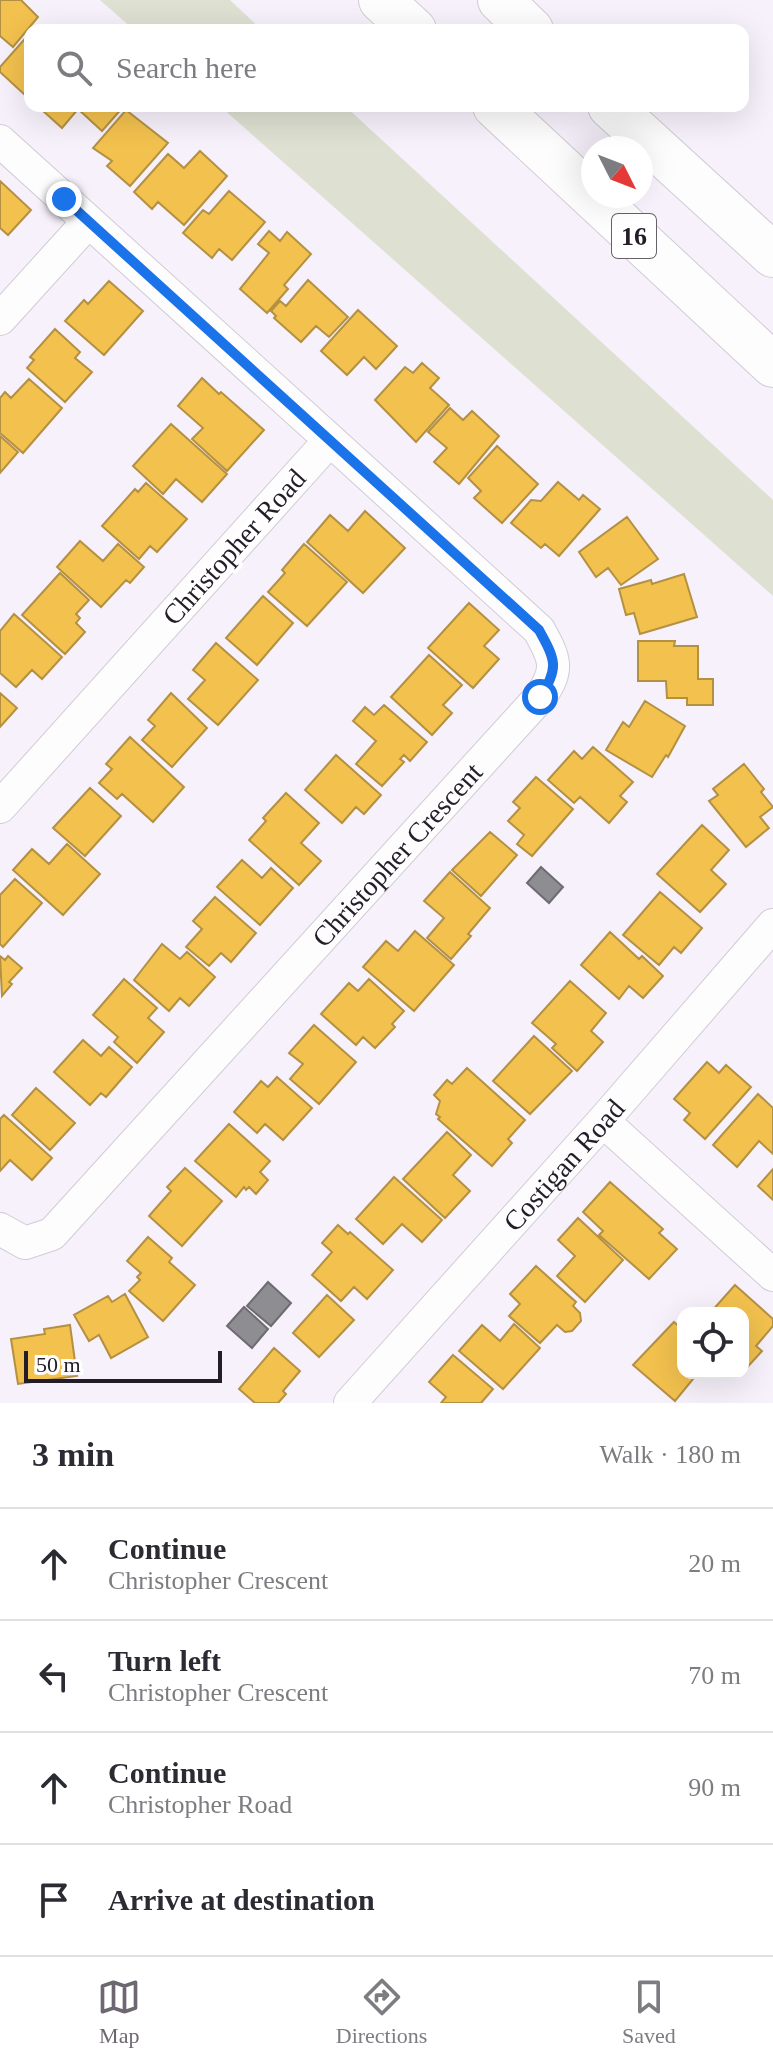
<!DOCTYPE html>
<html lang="en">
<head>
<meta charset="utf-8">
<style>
  body { margin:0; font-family:"Times New Roman",serif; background:#f2f2f3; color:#2b2b33 }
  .controls { position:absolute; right:24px; bottom:24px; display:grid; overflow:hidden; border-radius:16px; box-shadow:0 8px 32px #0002 }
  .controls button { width:72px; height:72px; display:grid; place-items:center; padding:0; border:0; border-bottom:2px solid #e1e1e2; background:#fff; color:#2b2b33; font:40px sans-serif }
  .compass { position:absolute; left:581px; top:136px; width:72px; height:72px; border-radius:50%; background:#fff; box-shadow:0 8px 32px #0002; rotate:132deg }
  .scale { position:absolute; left:24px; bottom:20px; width:198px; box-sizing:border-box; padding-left:8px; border:4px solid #241d28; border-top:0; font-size:22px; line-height:28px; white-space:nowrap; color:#241d28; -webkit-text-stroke:6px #fff; paint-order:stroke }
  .stop { position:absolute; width:24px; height:24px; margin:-18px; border:6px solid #1a73e8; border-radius:50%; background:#fff }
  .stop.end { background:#1a73e8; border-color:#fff; box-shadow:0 2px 8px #0008 }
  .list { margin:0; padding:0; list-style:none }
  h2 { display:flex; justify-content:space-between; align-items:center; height:104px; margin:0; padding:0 32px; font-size:34px }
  h2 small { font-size:26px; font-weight:400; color:#7c7c81 }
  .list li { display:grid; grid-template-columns:52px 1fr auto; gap:24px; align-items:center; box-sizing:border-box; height:112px; padding:0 32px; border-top:2px solid #e1e1e2 }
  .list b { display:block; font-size:30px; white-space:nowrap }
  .list p { margin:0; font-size:26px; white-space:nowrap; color:#7c7c81 }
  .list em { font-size:26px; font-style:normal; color:#7c7c81 }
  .icon { flex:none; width:44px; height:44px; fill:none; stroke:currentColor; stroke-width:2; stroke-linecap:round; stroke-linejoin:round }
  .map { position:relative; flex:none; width:773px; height:1403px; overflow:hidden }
  .search { position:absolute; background:#fff; box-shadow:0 8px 32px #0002; left:24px; right:24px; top:24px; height:88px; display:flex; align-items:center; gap:20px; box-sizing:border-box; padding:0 28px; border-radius:16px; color:#7c7c81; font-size:30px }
  .sheet { height:552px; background:#fff }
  nav { display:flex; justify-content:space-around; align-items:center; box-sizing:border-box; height:112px; border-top:2px solid #e1e1e2; background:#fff; font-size:22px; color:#7c7c81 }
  nav a { display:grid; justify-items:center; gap:4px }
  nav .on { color:#6e6772 }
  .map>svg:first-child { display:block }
  .green { fill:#dee0d2 }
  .homes { fill:#f2c14e; stroke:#b49043; stroke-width:2 }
  .industry { fill:#8d8d92; stroke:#6e6b72; stroke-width:2 }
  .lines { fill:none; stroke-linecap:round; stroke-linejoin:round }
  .minor-casing { stroke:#d1cbd5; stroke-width:34 }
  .motorway-casing { stroke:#d1cbd5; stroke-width:46 }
  .minor { stroke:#fefdfe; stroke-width:32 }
  .motorway { stroke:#fefdfe; stroke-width:44 }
  .route { stroke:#1a73e8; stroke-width:10 }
  .labels { text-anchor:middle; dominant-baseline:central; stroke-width:8; stroke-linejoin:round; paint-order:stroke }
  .shield { fill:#fff; stroke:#666168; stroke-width:2 }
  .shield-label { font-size:26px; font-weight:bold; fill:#241d28 }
  .street-label { font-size:28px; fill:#241d28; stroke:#fff }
</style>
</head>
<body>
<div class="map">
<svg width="773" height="1403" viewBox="0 0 773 1403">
  <rect width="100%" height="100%" fill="#f7f1fb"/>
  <path class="green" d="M100 0H230L262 30H134Z
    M220 106H345L773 500V596Z"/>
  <path class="homes" d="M0 0H21L38 17 13 47 0 36Z
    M30 33V89L25 95 0 72V67Z
    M46 106H124L102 131 78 109 62 128 42 110Z
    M126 110 168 143 130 186 107 166 112 161 93 148Z
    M200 151 227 176 184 225 158 202 152 209 134 192 168 154 184 168Z
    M0 181 31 210 8 235 0 228Z
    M229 191 265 222 232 260 219 249 212 258 183 233 203 210 209 214Z
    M269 231 280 241 287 232 311 254 284 285 288 289 267 313 240 289 269 253 258 244Z
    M308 280 348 317 329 337 316 326 301 342 274 318 276 316 271 311 280 301 286 306Z
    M109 281 143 311 104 355 65 321 84 300 88 304Z
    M358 310 397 346 376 369 364 357 347 375 321 351Z
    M55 329 80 352 75 358 92 372 65 402 27 368 34 360 30 357Z
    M422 363 439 378 430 388 449 405 416 442 375 400 405 367 413 373Z
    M202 378 219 394 221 392 264 430 227 471 192 439 203 428 178 406Z
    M29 379 62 408 23 453 0 433V398L5 392 11 398Z
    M450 408 463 420 472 411 499 436 459 484 434 462 447 448 428 432Z
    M171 424 227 474 202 502 176 479 163 494 133 466Z
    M0 436 18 452 0 473Z
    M497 446 538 484 502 523 474 498 481 491 468 478Z
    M558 482 579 500 583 495 600 509 559 556 545 544 541 548 511 523 531 500 541 501Z
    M146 483 187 519 157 552 150 546 139 559 102 526 135 489 138 492Z
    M365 511 405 548 363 593 307 542 330 515 348 531Z
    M627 517 658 559 621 585 608 568 596 577 579 552Z
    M80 541 103 561 118 544 144 567 130 583 126 580 101 607 57 567Z
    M304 544 347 582 307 626 268 592 285 573 282 570Z
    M60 573 89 600 76 614 80 618 76 623 85 632 65 654 22 615Z
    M684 574 697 617 640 634 634 613 626 615 619 589 651 580 652 584Z
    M263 596 293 623 257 665 226 638Z
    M469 603 499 630 484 646 499 659 473 688 428 648Z
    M14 614 62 657 42 679 32 670 16 687 0 673V631Z
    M638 641H675L674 646H698V679H713V705H687V698H667L666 681H638Z
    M216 643 258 680 218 725 188 699 205 680 193 670Z
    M429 655 462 685 443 705 452 713 432 735 391 697Z
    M0 693 17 708 0 727Z
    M171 693 207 728 172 767 142 740 155 726 148 720Z
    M645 701 685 726 668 757 666 755 652 777 606 750 623 722 629 727Z
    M384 705 427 742 410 761 404 755 400 759 404 762 382 786 356 764 376 741 353 721 365 707 374 715Z
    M130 737 184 787 153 822 122 794 117 799 99 783 112 769 106 764Z
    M593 747 633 782 620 796 627 802 609 823 580 797 574 803 548 780 574 751 582 759Z
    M336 755 381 795 364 814 356 807 342 823 305 790Z
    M744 764 764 789 761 792 773 807 760 817 769 828 746 847 709 801 718 795 713 789Z
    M536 777 573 809 532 856 517 844 524 835 508 821 520 808 513 802Z
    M90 788 121 816 85 856 53 828Z
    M286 793 319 823 301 843 321 861 299 885 249 840 266 821 263 818Z
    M702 825 729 850 711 870 726 884 700 912 657 874Z
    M490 832 517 855 481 896 452 870Z
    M67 844 100 874 63 915 13 870 32 849 49 864Z
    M242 860 262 878 271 868 293 888 260 925 217 887Z
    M450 872 490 908 468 934 471 936 451 959 427 938 444 918 424 901Z
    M15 879 42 903 3 947 0 944V895Z
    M660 892 702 928 681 953 674 947 659 965 623 935Z
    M215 897 256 933 231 962 221 953 209 966 186 947 202 929 193 921Z
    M415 931 454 965 414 1011 363 967 386 941 398 951Z
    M610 932 639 959 642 956 663 976 643 998 629 986 619 999 581 965Z
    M162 944 180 959 187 952 215 977 189 1006 180 998 169 1011 134 980Z
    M0 956 5 960 8 956 22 968 9 982 12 984 2 996Z
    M124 979 157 1008 148 1018 164 1032 137 1063 114 1042 118 1037 93 1015Z
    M369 979 404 1011 392 1024 395 1027 375 1048 363 1037 356 1045 321 1014 349 983 358 991Z
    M570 981 606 1013 591 1031 603 1042 577 1071 552 1048 556 1044 532 1023Z
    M314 1025 356 1062 319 1104 290 1079 303 1064 289 1053Z
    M534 1036 572 1071 530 1114 493 1081Z
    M83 1040 101 1056 109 1047 132 1067 106 1097 101 1093 90 1105 54 1072Z
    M707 1062 719 1073 726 1065 751 1087 705 1139 684 1120 690 1113 674 1099Z
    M467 1068 525 1120 508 1139 512 1143 492 1166 438 1119 440 1117 436 1114 440 1101 434 1095 447 1080 452 1084Z
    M277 1077 312 1108 283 1140 265 1124 257 1133 234 1112 261 1081 268 1087Z
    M36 1088 75 1123 50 1150 12 1115Z
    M758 1094 773 1108V1154L759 1141 737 1167 713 1145Z
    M4 1115 52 1158 32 1180 10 1160 0 1171V1119Z
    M229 1124 270 1161 260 1172 268 1180 256 1194 249 1187 246 1190 244 1187 236 1197 195 1161Z
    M447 1132 471 1155 453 1175 470 1191 445 1218 403 1179Z
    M185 1168 222 1201 182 1246 149 1216 171 1191 167 1187Z
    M773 1169V1200L758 1186Z
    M394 1177 442 1220 422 1242 402 1224 383 1244 356 1219Z
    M610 1182 663 1229 659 1233 677 1249 649 1279 599 1235 603 1231 583 1212Z
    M578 1218 623 1260 585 1302 557 1276 575 1256 558 1240Z
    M338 1225 348 1234 350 1232 393 1270 367 1299 354 1287 341 1301 312 1275 332 1252 322 1243Z
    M148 1237 172 1258 169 1262 195 1285 163 1321 129 1291 140 1280 137 1277 141 1273 127 1261Z
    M536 1266 576 1302 573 1306 580 1313 581 1321 572 1331 565 1332 557 1325 540 1343 509 1316 520 1304 510 1294Z
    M735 1285 773 1319V1326L756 1346 762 1351 743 1372V1313H710Z
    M125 1294 148 1337 111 1358 99 1335 89 1341 74 1315 108 1296 112 1302Z
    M327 1295 354 1320 319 1357 293 1333Z
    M674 1322 683 1330V1373H698L675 1401 633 1365Z
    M514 1324 540 1348 503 1389 459 1351 482 1325 500 1341Z
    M70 1325 77 1376 18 1384 11 1339 45 1334 44 1329Z
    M274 1348 300 1371 283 1391 286 1394 278 1403H255L239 1389Z
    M453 1355 493 1389 481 1403H441L446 1397 429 1382Z"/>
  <path class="industry" d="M541 867 563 887 549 903 527 883Z
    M268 1282 291 1303 271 1326 247 1306Z
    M244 1307 268 1329 252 1348 227 1326Z"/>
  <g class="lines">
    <defs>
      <g id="minor">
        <path d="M0 141 330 440 0 807"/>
        <path d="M0 319 88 222"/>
        <path d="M603 1121 773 1275"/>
        <path id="s1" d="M0 1229 25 1243 52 1234 540 697C560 669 555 659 539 630L330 440"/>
        <path id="s2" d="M350 1403 603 1121 773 925"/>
      </g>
      <path id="motorway" d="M381 0 414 30
        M500 0 531 30
        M495 106 773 365
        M610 106 773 255"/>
    </defs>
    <use href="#minor" class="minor-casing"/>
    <use href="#motorway" class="motorway-casing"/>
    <use href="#minor" class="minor"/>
    <use href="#motorway" class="motorway"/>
  </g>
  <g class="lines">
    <path class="route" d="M64 199 539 630C555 659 560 668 540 697"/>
  </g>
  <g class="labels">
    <rect class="shield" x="612" y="214" width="44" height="44" rx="6"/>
    <g class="shield-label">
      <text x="634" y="236">16</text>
    </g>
    <g class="street-label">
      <text transform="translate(234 547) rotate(-48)">Christopher Road</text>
      <text stroke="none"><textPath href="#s1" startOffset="570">Christopher Crescent</textPath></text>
      <text stroke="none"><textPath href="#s2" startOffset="320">Costigan Road</textPath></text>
    </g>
  </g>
</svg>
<div class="controls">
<button><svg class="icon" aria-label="locate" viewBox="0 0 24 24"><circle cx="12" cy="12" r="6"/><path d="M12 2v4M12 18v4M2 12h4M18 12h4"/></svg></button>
</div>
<svg class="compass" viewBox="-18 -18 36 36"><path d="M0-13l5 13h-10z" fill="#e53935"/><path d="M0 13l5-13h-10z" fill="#7c7c81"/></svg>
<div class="scale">50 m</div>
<div class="stop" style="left:540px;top:697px"></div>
<div class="stop end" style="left:64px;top:199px"></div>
<div class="search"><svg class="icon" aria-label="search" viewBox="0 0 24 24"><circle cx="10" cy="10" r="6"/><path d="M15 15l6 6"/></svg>Search here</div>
</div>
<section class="sheet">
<h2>3 min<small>Walk · 180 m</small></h2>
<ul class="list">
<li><svg class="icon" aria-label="ahead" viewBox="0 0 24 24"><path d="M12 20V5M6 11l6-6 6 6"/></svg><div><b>Continue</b><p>Christopher Crescent</p></div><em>20 m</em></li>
<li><svg class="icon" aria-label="left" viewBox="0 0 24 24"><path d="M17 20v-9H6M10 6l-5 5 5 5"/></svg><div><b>Turn left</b><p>Christopher Crescent</p></div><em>70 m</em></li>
<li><svg class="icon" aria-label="ahead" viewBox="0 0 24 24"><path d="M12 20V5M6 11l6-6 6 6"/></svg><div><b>Continue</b><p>Christopher Road</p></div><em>90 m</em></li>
<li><svg class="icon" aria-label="arrive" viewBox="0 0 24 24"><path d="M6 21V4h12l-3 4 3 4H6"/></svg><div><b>Arrive at destination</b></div></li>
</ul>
</section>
<nav>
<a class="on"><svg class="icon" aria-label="map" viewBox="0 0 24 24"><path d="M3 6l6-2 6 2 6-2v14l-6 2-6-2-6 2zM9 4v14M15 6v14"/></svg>Map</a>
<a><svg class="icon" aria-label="directions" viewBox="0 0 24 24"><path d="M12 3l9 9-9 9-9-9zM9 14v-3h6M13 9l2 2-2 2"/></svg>Directions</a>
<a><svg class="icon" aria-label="saved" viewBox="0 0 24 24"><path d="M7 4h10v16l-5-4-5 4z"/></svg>Saved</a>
</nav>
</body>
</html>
